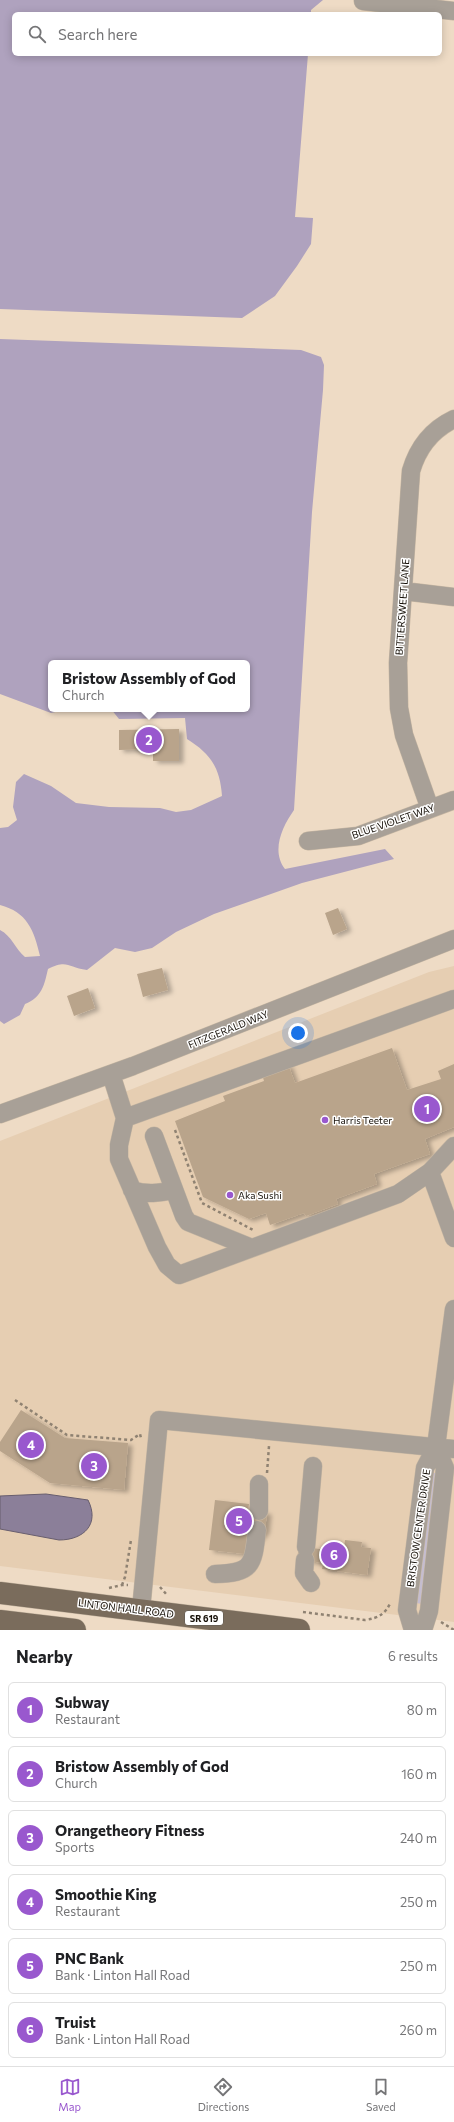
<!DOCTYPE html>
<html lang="en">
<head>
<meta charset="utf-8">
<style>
  body { margin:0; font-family:Commissioner,sans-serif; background:#f2f2f2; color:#202124 }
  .you { position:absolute; left:298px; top:1033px; width:14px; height:14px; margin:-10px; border:3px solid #fff; border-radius:50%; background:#1a73e8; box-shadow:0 0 0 6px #1a73e833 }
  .badge { display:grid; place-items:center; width:26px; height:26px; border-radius:50%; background:#9958ce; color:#fff; font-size:13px; font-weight:700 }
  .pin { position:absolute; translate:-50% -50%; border:2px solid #fff; box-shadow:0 1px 4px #0006 }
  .popup { position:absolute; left:48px; top:660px; width:202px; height:52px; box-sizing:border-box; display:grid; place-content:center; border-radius:6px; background:#fff; filter:drop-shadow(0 1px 3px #0005); font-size:13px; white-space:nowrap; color:#757577 }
  .popup b { font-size:15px; color:#202124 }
  .popup::after { content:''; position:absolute; left:50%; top:100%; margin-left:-8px; border:8px solid transparent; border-top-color:#fff }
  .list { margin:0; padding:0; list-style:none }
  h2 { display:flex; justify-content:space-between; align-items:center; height:52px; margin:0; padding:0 16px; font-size:17px }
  h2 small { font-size:13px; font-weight:400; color:#757577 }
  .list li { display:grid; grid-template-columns:26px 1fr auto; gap:12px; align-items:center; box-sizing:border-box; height:56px; margin:0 8px 8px; padding:0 8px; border:1px solid #e0e0e0; border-radius:6px }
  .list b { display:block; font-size:15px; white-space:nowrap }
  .list p { margin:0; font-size:13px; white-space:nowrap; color:#757577 }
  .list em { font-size:13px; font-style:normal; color:#757577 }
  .icon { flex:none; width:22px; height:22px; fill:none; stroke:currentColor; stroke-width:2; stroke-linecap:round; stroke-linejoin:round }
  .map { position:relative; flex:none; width:454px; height:1630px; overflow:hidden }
  .search { position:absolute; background:#fff; box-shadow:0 2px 10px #0003; left:12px; right:12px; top:12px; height:44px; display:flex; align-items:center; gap:10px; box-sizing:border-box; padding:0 14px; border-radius:6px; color:#757577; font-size:15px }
  .sheet { height:436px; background:#fff }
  nav { display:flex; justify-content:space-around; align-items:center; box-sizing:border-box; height:56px; border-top:1px solid #e0e0e0; background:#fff; font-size:11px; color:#757577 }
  nav a { display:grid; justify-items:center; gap:2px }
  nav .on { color:#9958ce }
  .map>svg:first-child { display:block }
  .built { fill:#e6ceb2 }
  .green { fill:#c5bdcf }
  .forest { fill:#afa2be }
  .water { fill:#8b7f99; stroke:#685e6e }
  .building { fill:#b9a48b; filter:url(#shadow) }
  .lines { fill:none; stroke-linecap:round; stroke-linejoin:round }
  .minor-casing { stroke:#c7b7a3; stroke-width:19 }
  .major-casing { stroke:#c7b7a3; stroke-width:23 }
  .path { stroke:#8f8272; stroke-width:2.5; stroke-dasharray:3 3; stroke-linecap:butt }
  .minor { stroke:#a8a097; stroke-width:18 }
  .major { stroke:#7a6c5c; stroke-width:22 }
  .poi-dot { fill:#9958ce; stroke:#fff; stroke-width:1.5 }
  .labels { text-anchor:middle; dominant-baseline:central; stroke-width:3; stroke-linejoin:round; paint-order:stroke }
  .shield { fill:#fff; stroke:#5d5853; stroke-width:1 }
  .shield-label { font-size:9px; font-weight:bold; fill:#171109 }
  .street-label { font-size:10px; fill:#171109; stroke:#fff }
  .poi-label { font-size:10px; fill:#171109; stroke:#fff; text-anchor:start }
</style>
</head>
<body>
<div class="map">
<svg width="454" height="1630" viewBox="0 0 454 1630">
  <defs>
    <filter id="shadow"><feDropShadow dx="4.5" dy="2.5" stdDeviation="2" flood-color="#0004"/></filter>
  </defs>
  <rect width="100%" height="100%" fill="#eedbc5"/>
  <path class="built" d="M454 966V1622L0 1566V1141L429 972Z"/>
  <path class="green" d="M432 1473H438L422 1604 416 1603Z"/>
  <path class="forest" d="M0 0H323L311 10V14H14V54H308L295 217 313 218 311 244 297 266 275 296 242 318 0 309Z
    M0 339 301 350 321 357 324 365 323 390 312 512 294 810C282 827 271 851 285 869L385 849 394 859 302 883 214 914 176 932 152 948 135 952 115 948 87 970C68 968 68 959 48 969 44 986 42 997 25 1004L20 1015 4 1024 0 1021V930C12 936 15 949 25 957L40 956C34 930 27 912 0 905V828L8 827 17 820 13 807 16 782 24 774 51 786 76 803 109 807 160 808 176 812 191 810 222 796C220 768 211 754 187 739L185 718 119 719 111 709H247V663H51V709H69L51 713 0 694Z"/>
  <path class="water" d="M46 1494 88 1500C100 1524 84 1540 59 1540L0 1529V1496Z"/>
  <path class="building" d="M179 729V761H153V749L119 750V730Z
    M338 908 347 929 333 935 325 913Z
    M162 968 168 990 143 997 137 974Z
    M88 988 95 1008 74 1016 67 996Z
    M392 1048 407 1090 441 1079 438 1071 454 1064V1127L425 1139 430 1154 374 1174 377 1184 336 1199 338 1204 306 1216 304 1213 270 1225 266 1213 249 1219 203 1197 175 1121 225 1101 223 1096 264 1081 262 1074 288 1064 295 1083Z
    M21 1410 65 1438 128 1443 124 1490 50 1483 0 1451V1442Z
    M215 1500 249 1504 248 1510 267 1512 265 1531 245 1554 209 1550Z
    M345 1540 362 1542 361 1547 371 1548 367 1575 322 1569 323 1563 297 1559 299 1546 326 1550 327 1545 344 1548Z"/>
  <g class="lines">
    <defs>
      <path id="minor" d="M363 1 454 11
        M403 591 454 597
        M430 809 404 735 399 708 398 663 411 471C418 447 431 430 454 419
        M308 841 358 836 454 800
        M111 1074 125 1118 119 1145V1159L157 1247 167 1265 179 1275 398 1194 430 1172
        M0 1114 133 1066 454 939
        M125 1118 454 999
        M154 1136 184 1216 188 1222 252 1248
        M454 1146 430 1172 454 1238
        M132 1190C147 1195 159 1193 174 1190
        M259 1511V1484
        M306 1547 313 1466
        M305 1560 304 1573 311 1583
        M215 1574C253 1573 253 1565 257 1530
        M141 1610 159 1420 454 1449
        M413 1630 407 1610 425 1468 436 1447 454 1309
        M423 1630 429 1611 445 1468 436 1447"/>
      <path id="major" d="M0 1593 299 1630
        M0 1621 75 1630"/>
    </defs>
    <use href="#minor" class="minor-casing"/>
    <use href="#major" class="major-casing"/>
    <path class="path" d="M175 1130 202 1203 255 1231
      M15 1400 67 1435 131 1440 140 1434 141 1438
      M267 1473 269 1446
      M122 1585 125 1577 131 1540
      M160 1587 167 1595
      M109 1588 122 1585H128
      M303 1612 365 1620C379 1618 385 1614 391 1602
      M441 1622 454 1630"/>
    <use href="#minor" class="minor"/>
    <use href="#major" class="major"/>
  </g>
  <g class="poi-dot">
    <circle cx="325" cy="1120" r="4"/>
    <circle cx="230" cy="1195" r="4"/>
  </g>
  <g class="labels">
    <rect class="shield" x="185" y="1611" width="38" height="14" rx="3"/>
    <g class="shield-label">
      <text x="204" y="1618">SR 619</text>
    </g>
    <g class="street-label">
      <text transform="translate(402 607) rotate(-86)">BITTERSWEET LANE</text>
      <text transform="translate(393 821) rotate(-19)">BLUE VIOLET WAY</text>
      <text transform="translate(228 1029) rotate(-22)">FITZGERALD WAY</text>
      <text transform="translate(418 1528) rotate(-82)">BRISTOW CENTER DRIVE</text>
      <text transform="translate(126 1608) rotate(7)">LINTON HALL ROAD</text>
    </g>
    <g class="poi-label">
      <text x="333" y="1120">Harris Teeter</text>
      <text x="238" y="1195">Aka Sushi</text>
    </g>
  </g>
</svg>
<div class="you"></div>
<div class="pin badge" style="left:427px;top:1109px">1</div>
<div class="pin badge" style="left:149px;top:740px">2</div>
<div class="popup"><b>Bristow Assembly of God</b>Church</div>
<div class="pin badge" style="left:94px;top:1466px">3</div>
<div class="pin badge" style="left:31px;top:1445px">4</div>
<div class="pin badge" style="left:239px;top:1521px">5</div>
<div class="pin badge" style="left:334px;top:1555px">6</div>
<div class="search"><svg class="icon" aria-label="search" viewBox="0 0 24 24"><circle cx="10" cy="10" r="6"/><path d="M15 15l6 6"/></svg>Search here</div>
</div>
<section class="sheet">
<h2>Nearby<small>6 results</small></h2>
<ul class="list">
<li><span class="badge">1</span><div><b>Subway</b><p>Restaurant</p></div><em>80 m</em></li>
<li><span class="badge">2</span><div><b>Bristow Assembly of God</b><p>Church</p></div><em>160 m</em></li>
<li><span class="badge">3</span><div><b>Orangetheory Fitness</b><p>Sports</p></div><em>240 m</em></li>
<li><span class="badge">4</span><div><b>Smoothie King</b><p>Restaurant</p></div><em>250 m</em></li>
<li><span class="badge">5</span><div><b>PNC Bank</b><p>Bank · Linton Hall Road</p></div><em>250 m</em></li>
<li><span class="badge">6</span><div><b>Truist</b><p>Bank · Linton Hall Road</p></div><em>260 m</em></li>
</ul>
</section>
<nav>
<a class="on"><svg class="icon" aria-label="map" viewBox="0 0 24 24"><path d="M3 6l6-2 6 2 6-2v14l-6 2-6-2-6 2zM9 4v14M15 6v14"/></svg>Map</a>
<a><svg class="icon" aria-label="directions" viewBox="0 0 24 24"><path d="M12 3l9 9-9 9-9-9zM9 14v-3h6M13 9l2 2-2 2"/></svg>Directions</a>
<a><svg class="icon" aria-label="saved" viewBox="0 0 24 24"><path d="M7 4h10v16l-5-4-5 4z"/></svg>Saved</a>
</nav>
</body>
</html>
